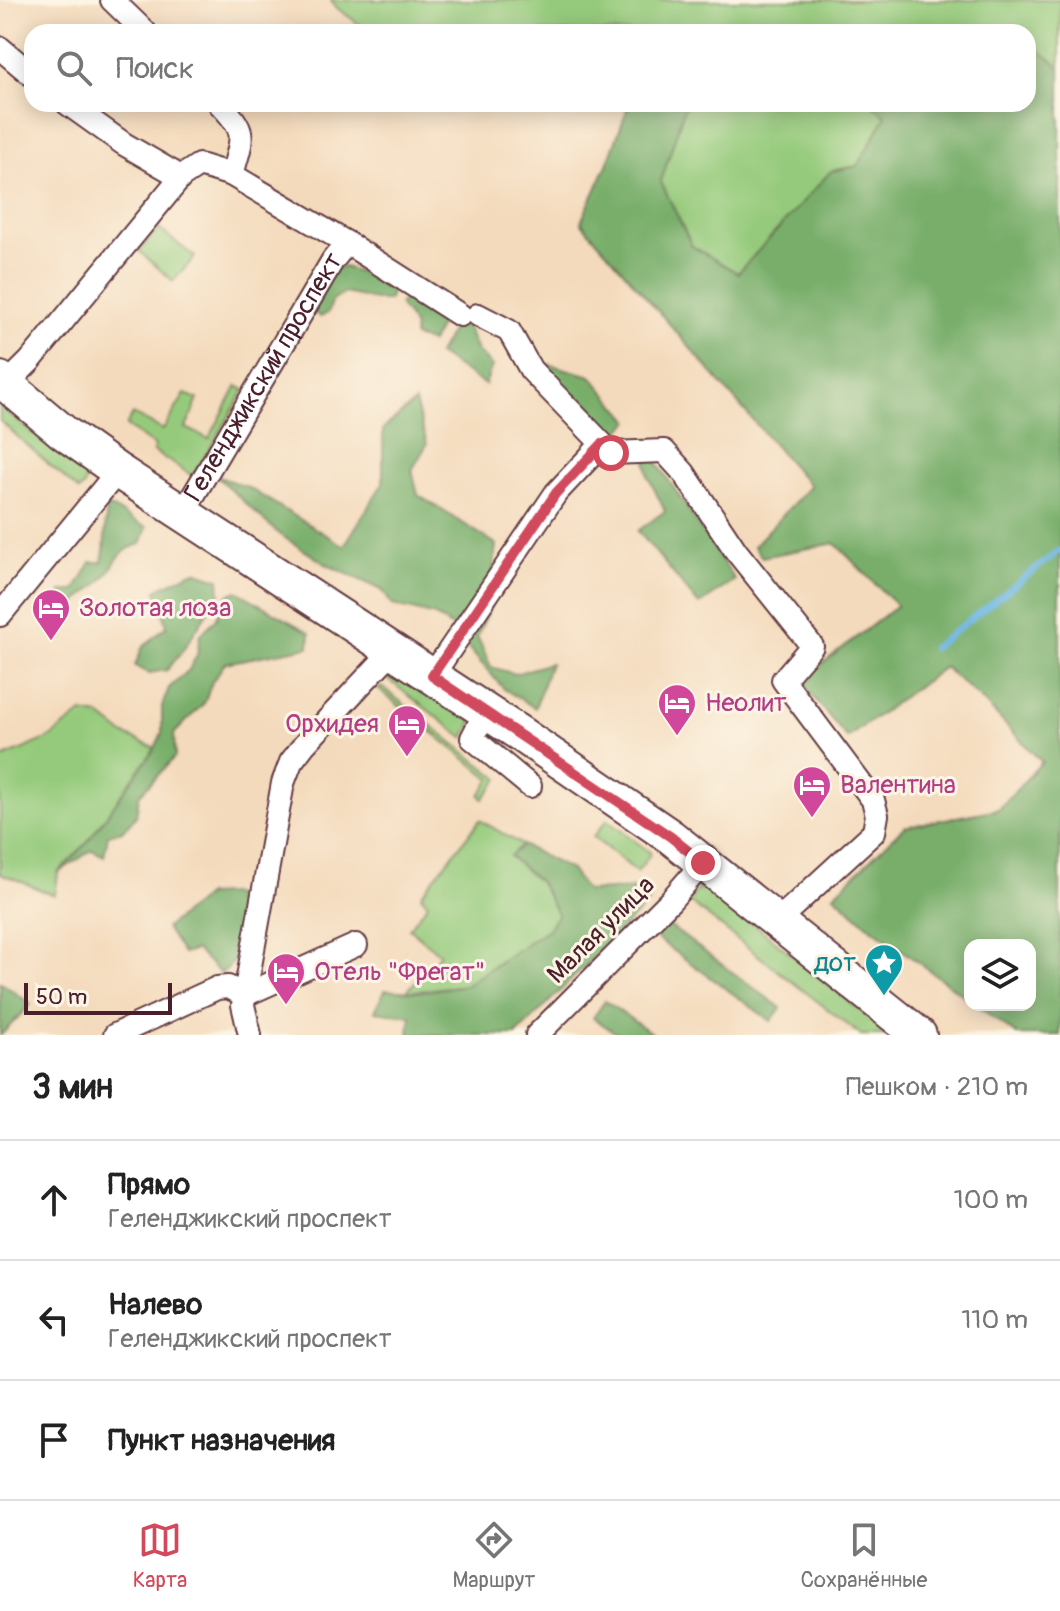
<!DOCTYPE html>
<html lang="ru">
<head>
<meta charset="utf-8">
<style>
  body { margin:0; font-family:Pangolin,sans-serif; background:#f6f6f6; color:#222 }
  .controls { position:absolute; right:24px; bottom:24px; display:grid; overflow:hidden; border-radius:16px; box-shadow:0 4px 20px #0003 }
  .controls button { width:72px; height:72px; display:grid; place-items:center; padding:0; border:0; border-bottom:2px solid #e0e0e0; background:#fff; color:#222; font:40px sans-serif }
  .scale { position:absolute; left:24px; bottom:20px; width:148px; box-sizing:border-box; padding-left:8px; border:4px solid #4a1f2b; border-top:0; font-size:22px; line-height:28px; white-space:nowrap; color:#4a1f2b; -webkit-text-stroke:6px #fcf5e5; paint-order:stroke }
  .stop { position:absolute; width:24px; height:24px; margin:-18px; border:6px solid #d1495b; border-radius:50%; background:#fff }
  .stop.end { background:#d1495b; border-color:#fff; box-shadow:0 2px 8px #0008 }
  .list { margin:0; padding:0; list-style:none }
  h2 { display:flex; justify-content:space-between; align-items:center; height:104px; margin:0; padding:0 32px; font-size:34px }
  h2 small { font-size:26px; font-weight:400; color:#767676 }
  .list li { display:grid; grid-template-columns:52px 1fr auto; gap:24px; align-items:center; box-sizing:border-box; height:120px; padding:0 32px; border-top:2px solid #e0e0e0 }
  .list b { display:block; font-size:30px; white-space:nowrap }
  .list p { margin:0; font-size:26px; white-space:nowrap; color:#767676 }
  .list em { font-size:26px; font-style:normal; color:#767676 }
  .icon { flex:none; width:44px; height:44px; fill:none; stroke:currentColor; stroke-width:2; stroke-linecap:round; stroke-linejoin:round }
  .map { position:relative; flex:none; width:1060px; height:1035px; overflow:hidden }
  .search { position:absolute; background:#fff; box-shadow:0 4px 20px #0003; left:24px; right:24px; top:24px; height:88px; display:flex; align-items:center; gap:20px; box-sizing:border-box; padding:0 28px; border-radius:24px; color:#767676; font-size:30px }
  .sheet { height:464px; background:#fff }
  nav { display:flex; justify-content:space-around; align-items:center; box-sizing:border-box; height:112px; border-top:2px solid #e0e0e0; background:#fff; font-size:22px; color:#767676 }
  nav a { display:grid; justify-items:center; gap:4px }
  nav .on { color:#d1495b }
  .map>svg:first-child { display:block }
  .green { fill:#95ca7b; stroke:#707453; stroke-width:2 }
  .forest { fill:#78ae6b; stroke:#61664b; stroke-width:2 }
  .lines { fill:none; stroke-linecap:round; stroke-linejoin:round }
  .stream { stroke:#6cb6e4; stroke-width:6 }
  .minor-casing { stroke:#643b41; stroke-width:26 }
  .primary-casing { stroke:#643b41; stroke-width:38 }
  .minor { stroke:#fff; stroke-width:22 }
  .primary { stroke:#fff; stroke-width:34 }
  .route { stroke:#d1495b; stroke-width:10 }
  .labels { text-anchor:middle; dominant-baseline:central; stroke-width:6; stroke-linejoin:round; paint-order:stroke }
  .street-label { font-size:26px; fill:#4a1f2b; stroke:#fcf5e5 }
  .hotel-label { font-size:26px; fill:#b23c85; stroke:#fcf5e5; text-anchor:start }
  .culture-label { font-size:26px; fill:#0d838f; stroke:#fcf5e5; text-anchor:end }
</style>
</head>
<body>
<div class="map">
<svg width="1060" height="1035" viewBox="0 0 1060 1035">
  <rect width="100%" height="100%" fill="#fcf5e5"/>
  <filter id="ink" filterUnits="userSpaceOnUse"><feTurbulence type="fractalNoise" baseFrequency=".0125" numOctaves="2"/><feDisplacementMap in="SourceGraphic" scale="16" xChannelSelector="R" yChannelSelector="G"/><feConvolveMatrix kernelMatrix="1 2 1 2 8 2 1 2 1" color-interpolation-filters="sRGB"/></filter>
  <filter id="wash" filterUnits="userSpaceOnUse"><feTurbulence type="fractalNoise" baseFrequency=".006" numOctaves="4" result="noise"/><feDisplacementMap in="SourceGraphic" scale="32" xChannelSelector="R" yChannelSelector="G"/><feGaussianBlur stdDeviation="1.8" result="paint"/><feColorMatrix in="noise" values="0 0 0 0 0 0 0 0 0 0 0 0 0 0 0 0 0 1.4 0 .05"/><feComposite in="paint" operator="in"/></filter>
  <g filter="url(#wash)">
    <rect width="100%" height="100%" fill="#f4dabc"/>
    <path class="green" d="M331 0H1060V1035H1017L976 1005H1030V945H970V1000L869 926 834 895 904 827 999 809 1042 762 979 697 944 667 847 738 800 681 897 606 835 543 762 557 754 546 810 486 581 222 607 165 627 110 623 104H1028V32H370L337 8Z
      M159 229 195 257 173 281 139 251Z
      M237 386 245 390 193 476 153 451 155 446 126 426 133 414 163 430 185 394 198 399 186 428 209 439Z
      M0 407 81 471 86 477 84 486 79 491 0 421Z
      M394 676 469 715 472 722 464 738 389 680Z
      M382 687 499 779 483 799 480 795 491 779 378 689Z
      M82 713 100 716 123 734 155 748 86 844 58 873 55 895C35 889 20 879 0 874V759L49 738Z
      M480 820 522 845 510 856 540 883 558 915 548 929 466 985 406 992 440 954 409 928 428 904 421 895Z
      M607 820 651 853 637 872 593 837Z
      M704 883 890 1035H861L688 901Z"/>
    <path class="forest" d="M1028 41 1060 67V1035H1017L976 1005H1030V945H970V1000L869 926 834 895 904 827 999 809 1042 762 979 697 944 667 847 738 800 681 897 606 835 543 762 557 754 546 810 486 581 222 607 165 627 110 634 104H682L685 106 661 182 692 246 738 273 831 171 857 166 886 116 871 104H1028Z
      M345 267 363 274H382L393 282 389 300H376L345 293 333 299 328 313 320 317 312 310 333 268Z
      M408 296C426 301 434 307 441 324L431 342 414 337V326L399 304Z
      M466 325 477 351 492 366 485 385 438 354 454 326Z
      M548 364 591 376 630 421 615 436 551 387Z
      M415 402 427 444 412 470 418 495 496 544 490 608 477 636 491 667 515 674 550 663 535 708 504 689 469 649 460 632 435 616 392 605 382 590 326 564 279 534 216 476 247 487 344 546 383 483V429Z
      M652 455 735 580 699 605 638 531 665 511 648 476 646 461Z
      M107 506C123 511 131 522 147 527L141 544C114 551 117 566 100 582 92 590 84 594 76 603L62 601 61 591H75L91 562H102C107 543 104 526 107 506Z
      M194 571 219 579 220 593 181 653 167 670 149 673 135 666 142 648 167 626 156 590Z
      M237 591 310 633 309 647 225 663 212 682 204 703 174 734 175 757 139 795 136 816 122 831 108 835 104 856 92 850 58 873 86 844 155 748 162 733V706L169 688 189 670 197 655 200 635 216 619 228 595Z
      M522 845 571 870 586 891 633 889 650 901 516 1035H409L411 1016 375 1011 385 990 417 992 466 985 548 929 558 914 540 883 510 856Z
      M233 894 253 944 221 974 196 950 183 954 166 928 207 895Z
      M664 922 781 1008 771 1021 652 935Z
      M0 982 31 1004 1 1035H0Z
      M605 1001 654 1035H619L593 1018Z"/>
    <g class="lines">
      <path class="stream" d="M933 648 1060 550"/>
    </g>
  </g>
  <g filter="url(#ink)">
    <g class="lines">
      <defs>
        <g id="minor">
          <path d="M112 0 145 32"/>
          <path d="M0 48 32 75"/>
          <path d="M68 104 124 144 181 177"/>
          <path d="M220 104C249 134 242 137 232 175"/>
          <path d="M478 315 509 331 531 370 611 453 664 451 684 473 736 551 812 646 783 680 873 800 877 815 874 832 777 921"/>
          <path d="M6 385 30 361 181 177 199 165 232 175 347 243 460 315"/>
          <path id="s1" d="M183 513 333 260 347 243"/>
          <path d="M0 615 118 471"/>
          <path d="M432 676 556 493 602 444"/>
          <path d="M486 711 472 738 530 786"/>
          <path d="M115 1035 217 988 228 987 245 995 356 945"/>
          <path d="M250 1035 243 1005 283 783 291 762 304 745 393 650"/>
          <path d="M537 1035 671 900 703 863"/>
        </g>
        <path id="primary" d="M0 379 63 432 118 471 522 735 671 837 919 1035"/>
      </defs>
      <use href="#minor" class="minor-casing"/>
      <use href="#primary" class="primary-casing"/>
      <use href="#minor" class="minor"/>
      <use href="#primary" class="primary"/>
    </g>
  </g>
  <g class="lines" filter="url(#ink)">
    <path class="route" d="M611 453 602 444 556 493 432 676 671 837 703 863"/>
  </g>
  <defs>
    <symbol id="hotel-pin" viewBox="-11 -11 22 30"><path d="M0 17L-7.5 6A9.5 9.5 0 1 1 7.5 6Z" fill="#d1479c" stroke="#fcf5e5"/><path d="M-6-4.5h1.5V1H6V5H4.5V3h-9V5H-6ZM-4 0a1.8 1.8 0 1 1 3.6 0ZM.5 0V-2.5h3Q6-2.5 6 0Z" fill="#fff"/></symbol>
    <symbol id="sight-pin" viewBox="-11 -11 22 30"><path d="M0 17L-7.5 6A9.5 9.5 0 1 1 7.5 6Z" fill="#0f9aa8" stroke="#fcf5e5"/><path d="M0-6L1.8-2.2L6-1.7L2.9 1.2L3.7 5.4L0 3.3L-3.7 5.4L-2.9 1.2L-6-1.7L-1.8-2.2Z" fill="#fff"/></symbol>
  </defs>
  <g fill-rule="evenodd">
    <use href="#hotel-pin" x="29" y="586" width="44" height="60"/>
    <use href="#hotel-pin" x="655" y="681" width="44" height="60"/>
    <use href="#hotel-pin" x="385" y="702" width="44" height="60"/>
    <use href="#hotel-pin" x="790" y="763" width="44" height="60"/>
    <use href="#sight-pin" x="862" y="941" width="44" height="60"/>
    <use href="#hotel-pin" x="264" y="950" width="44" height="60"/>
  </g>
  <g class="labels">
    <g class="street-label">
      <text stroke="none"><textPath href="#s1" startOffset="158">Геленджикский проспект</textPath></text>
      <text transform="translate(601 930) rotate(-45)">Малая улица</text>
    </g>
    <g class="hotel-label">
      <text x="79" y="608">Золотая лоза</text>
      <text x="705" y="703">Неолит</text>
      <text x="379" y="724" text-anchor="end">Орхидея</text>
      <text x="840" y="785">Валентина</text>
      <text x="314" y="972">Отель "Фрегат"</text>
    </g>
    <g class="culture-label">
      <text x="856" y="963">дот</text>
    </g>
  </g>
</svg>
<div class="controls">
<button><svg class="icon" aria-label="layers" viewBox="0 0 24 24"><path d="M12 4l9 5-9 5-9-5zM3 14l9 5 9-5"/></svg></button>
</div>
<div class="scale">50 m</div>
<div class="stop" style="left:611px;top:453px"></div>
<div class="stop end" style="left:703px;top:863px"></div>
<div class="search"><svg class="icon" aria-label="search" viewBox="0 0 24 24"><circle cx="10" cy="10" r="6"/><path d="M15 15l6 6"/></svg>Поиск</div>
</div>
<section class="sheet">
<h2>3 мин<small>Пешком · 210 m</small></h2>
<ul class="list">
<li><svg class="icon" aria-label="ahead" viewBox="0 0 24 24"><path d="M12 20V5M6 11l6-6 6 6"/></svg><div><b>Прямо</b><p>Геленджикский проспект</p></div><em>100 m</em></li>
<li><svg class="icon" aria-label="left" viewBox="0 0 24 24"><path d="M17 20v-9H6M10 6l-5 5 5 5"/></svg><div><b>Налево</b><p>Геленджикский проспект</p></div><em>110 m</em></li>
<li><svg class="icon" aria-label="arrive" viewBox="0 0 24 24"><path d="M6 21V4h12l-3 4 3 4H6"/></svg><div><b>Пункт назначения</b></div></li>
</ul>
</section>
<nav>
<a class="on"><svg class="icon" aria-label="map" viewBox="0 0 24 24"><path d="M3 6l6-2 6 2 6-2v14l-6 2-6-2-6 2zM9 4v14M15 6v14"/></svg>Карта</a>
<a><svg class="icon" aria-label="directions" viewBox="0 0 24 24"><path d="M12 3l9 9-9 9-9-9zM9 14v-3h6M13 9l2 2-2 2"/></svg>Маршрут</a>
<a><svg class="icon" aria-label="saved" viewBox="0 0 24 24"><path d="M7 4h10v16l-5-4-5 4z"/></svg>Сохранённые</a>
</nav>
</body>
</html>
